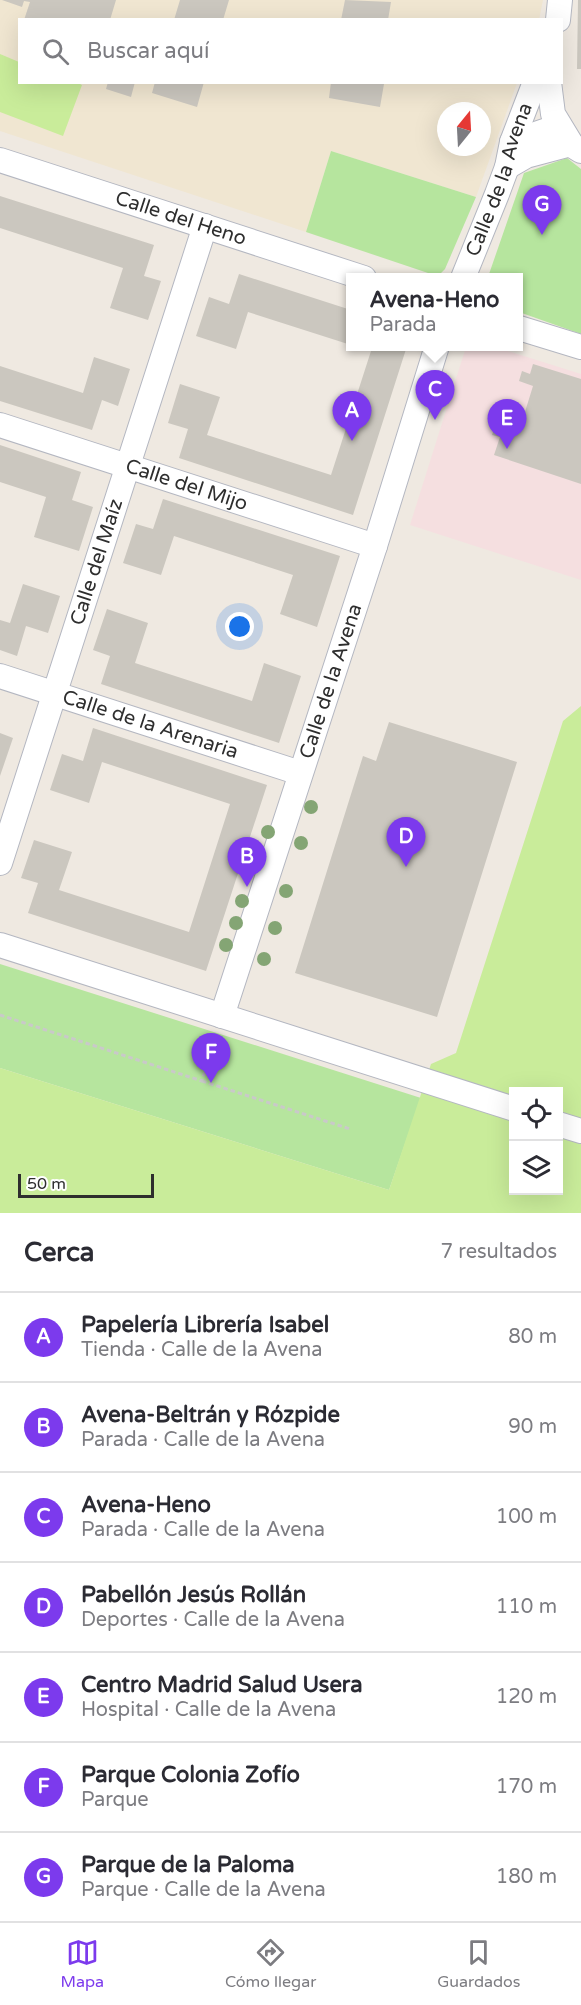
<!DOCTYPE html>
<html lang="es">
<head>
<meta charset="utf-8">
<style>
  body { margin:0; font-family:"Varela Round",sans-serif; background:#f7f7f7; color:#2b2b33 }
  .controls { position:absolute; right:18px; bottom:18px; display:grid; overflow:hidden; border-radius:0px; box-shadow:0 6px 24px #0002 }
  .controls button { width:54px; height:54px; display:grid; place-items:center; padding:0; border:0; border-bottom:2px solid #e1e1e2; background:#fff; color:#2b2b33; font:30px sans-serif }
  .compass { position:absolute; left:437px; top:102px; width:54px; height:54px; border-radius:50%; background:#fff; box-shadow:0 6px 24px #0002; rotate:18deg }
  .scale { position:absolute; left:18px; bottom:15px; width:136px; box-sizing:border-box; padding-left:6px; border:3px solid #2e2e2e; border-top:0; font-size:16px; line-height:21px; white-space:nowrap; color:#2e2e2e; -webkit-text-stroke:4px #fff; paint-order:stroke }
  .you { position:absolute; left:240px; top:627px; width:21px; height:21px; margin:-15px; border:4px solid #fff; border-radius:50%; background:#1a73e8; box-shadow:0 0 0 9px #1a73e833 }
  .badge { display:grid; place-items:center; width:39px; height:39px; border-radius:50%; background:#7c3aed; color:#fff; font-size:20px; font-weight:700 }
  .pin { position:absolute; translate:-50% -50px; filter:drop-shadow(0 2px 3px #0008) }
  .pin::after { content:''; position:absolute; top:32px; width:21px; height:18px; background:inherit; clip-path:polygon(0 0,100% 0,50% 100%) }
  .popup { position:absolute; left:346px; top:273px; width:177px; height:78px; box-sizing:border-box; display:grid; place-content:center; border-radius:0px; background:#fff; filter:drop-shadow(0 2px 4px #0005); font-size:20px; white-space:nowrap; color:#7c7c81 }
  .popup b { font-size:22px; color:#2b2b33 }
  .popup::after { content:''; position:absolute; left:50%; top:100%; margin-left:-12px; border:12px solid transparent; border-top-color:#fff }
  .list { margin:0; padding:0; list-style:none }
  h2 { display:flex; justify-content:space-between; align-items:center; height:78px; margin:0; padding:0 24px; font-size:26px }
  h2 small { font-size:20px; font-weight:400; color:#7c7c81 }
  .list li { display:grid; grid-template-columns:39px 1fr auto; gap:18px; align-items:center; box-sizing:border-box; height:90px; padding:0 24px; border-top:2px solid #e1e1e2 }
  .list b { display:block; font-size:22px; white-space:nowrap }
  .list p { margin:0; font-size:20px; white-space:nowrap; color:#7c7c81 }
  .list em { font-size:20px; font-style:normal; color:#7c7c81 }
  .icon { flex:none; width:33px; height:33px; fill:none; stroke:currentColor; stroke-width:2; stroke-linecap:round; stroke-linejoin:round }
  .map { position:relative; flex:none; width:581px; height:1213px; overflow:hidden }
  .search { position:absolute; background:#fff; box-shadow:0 6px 24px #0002; left:18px; right:18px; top:18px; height:66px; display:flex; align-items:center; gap:15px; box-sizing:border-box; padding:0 21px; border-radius:0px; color:#7c7c81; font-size:22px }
  .sheet { height:708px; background:#fff }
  nav { display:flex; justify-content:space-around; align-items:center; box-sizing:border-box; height:84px; border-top:2px solid #e1e1e2; background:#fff; font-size:16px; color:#7c7c81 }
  nav a { display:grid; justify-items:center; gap:3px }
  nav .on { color:#7c3aed }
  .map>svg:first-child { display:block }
  .education { fill:#f0e6d1; fill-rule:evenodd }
  .medical { fill:#f5dfe0 }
  .green { fill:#b6e59e }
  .pitch { fill:#c9ec9a; fill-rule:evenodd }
  .building { fill:#cbc7bf }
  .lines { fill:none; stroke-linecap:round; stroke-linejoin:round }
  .minor-casing { stroke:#b4b7c1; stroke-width:26 }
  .path { stroke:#c9c9c9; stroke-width:3; stroke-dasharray:4.5 3; stroke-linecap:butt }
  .minor { stroke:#fff; stroke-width:24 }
  .tree { fill:#84a574 }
  .labels { text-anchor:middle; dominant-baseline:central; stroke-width:6; stroke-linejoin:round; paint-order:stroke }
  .street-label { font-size:20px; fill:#2e2e2e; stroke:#fff }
</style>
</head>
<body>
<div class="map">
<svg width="581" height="1213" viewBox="0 0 581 1213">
  <rect width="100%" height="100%" fill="#efe9e1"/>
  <path class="education" d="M0 0H543L539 20H20V82L517 83 476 197 331 151 306 232 0 131ZM446 111H482V147H446Z"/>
  <path class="medical" d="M466 347H495L581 374V580L410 525Z"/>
  <path class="green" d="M331 151 476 197 445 269 440 274H431L306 232Z
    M567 158 581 169V334L519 312V278L488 277 524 173Z
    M0 964 421 1098 389 1190 0 1068Z"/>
  <path class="pitch" d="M0 54 19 62 20 82H76L82 85 63 136 0 112Z
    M581 706V1213H0V1068L389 1190 431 1064 456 1053 563 721ZM514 1092H558V1190H514Z"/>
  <path class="building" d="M2 0H116L110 20H24L30 2 24 1 22 7Z
    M180 0H229L223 20H174Z
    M345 0 391 2 388 20H341Z
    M578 0H581V69H577Z
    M108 82H135L131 97 106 89Z
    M155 82H204L197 107 152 93Z
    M331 82 384 84 380 107 329 98Z
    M0 196 154 245 144 276 161 281 148 320 110 308 123 268 0 228Z
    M239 274 351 310V345L248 312 236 349 196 336 209 297 229 304Z
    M358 346H407L353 515 179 458 188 429 168 423 180 384 220 397 207 435 331 475 371 351Z
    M94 357 130 369 118 406 102 400 92 430 0 401V366L83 393Z
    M533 364 581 379V484L494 455 500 437 492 435 501 407 524 415 533 386 519 381 522 371 530 374Z
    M0 445 81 472 72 500 93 507 79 551 34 537 46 497 0 482Z
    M163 499 340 556 317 627 280 614 293 575 174 536 161 575 123 563 136 524 153 529Z
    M23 584 60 596 48 633 26 626 17 656 0 650V620L10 623Z
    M107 609 148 623 135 663 252 701 264 663 301 676 279 743 101 684 110 656 93 650Z
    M389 722 517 762 437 1017 295 973 363 756 376 761Z
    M93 728 267 785 206 971 28 913 38 883 21 878 34 840 72 852 59 890 189 932 230 804 102 762 89 803 50 790 62 754 83 761Z
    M0 733 13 738 0 776Z"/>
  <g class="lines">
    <defs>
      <g id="minor">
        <path d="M558 20 560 0"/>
        <path d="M549 82 553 114 570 142"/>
        <path d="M512 142 547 130 581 151"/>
        <path id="s1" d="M0 160 364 278"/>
        <path d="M507 167 526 156 571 144"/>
        <path id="s2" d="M463 278 497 194 507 167 512 142 535 82"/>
        <path d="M519 328 581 347"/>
        <path id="s3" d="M0 425 375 546"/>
        <path id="s4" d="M0 676 300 773"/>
        <path id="s5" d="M0 863 205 226"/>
        <path d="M0 945 514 1109"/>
        <path id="s6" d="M222 1016 375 546 437 346"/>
        <path d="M558 1124 581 1131"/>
      </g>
    </defs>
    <use href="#minor" class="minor-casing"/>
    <path class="path" d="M0 1015 202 1081 216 1034
      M202 1081 350 1129"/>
    <use href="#minor" class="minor"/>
  </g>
  <g class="tree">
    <circle cx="311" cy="807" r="7"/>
    <circle cx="268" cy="832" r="7"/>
    <circle cx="301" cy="843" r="7"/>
    <circle cx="258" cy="859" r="7"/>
    <circle cx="286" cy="891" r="7"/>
    <circle cx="242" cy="901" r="7"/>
    <circle cx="236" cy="923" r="7"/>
    <circle cx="275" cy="928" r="7"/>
    <circle cx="226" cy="945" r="7"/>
    <circle cx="264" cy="959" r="7"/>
  </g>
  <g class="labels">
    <g class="street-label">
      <text stroke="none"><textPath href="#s2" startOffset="105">Calle de la Avena</textPath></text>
      <text stroke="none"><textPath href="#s1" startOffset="190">Calle del Heno</textPath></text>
      <text stroke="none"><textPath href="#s3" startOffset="196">Calle del Mijo</textPath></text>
      <text stroke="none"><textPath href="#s5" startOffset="316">Calle del Maíz</textPath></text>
      <text stroke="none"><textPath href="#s6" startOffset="352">Calle de la Avena</textPath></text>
      <text stroke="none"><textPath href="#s4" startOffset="158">Calle de la Arenaria</textPath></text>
    </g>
  </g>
</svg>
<div class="controls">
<button><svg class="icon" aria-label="locate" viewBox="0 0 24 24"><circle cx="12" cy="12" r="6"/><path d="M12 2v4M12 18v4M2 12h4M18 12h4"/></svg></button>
<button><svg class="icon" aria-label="layers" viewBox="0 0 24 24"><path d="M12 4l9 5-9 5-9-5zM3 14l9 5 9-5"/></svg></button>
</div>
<svg class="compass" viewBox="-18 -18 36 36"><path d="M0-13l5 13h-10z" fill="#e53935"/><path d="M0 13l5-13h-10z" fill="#7c7c81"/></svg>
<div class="scale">50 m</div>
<div class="you"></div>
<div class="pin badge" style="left:352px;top:441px">A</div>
<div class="pin badge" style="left:247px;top:887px">B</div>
<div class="pin badge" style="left:435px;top:420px">C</div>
<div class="popup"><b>Avena-Heno</b>Parada</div>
<div class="pin badge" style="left:406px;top:867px">D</div>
<div class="pin badge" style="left:507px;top:449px">E</div>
<div class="pin badge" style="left:211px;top:1083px">F</div>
<div class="pin badge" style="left:542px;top:235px">G</div>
<div class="search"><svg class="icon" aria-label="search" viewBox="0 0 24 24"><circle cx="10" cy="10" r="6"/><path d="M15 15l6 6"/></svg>Buscar aquí</div>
</div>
<section class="sheet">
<h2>Cerca<small>7 resultados</small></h2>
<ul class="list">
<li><span class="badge">A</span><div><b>Papelería Librería Isabel</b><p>Tienda · Calle de la Avena</p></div><em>80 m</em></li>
<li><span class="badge">B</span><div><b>Avena-Beltrán y Rózpide</b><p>Parada · Calle de la Avena</p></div><em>90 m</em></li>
<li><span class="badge">C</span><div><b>Avena-Heno</b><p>Parada · Calle de la Avena</p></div><em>100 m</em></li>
<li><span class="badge">D</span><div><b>Pabellón Jesús Rollán</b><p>Deportes · Calle de la Avena</p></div><em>110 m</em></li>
<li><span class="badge">E</span><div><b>Centro Madrid Salud Usera</b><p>Hospital · Calle de la Avena</p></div><em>120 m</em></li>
<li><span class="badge">F</span><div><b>Parque Colonia Zofío</b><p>Parque</p></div><em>170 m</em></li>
<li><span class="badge">G</span><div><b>Parque de la Paloma</b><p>Parque · Calle de la Avena</p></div><em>180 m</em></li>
</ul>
</section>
<nav>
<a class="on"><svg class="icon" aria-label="map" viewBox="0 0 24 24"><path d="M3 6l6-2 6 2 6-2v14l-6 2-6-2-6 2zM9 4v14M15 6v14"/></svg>Mapa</a>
<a><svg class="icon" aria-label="directions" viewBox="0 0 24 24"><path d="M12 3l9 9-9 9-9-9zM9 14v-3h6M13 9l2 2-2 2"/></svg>Cómo llegar</a>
<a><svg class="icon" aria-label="saved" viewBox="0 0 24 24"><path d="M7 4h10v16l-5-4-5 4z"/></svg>Guardados</a>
</nav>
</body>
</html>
